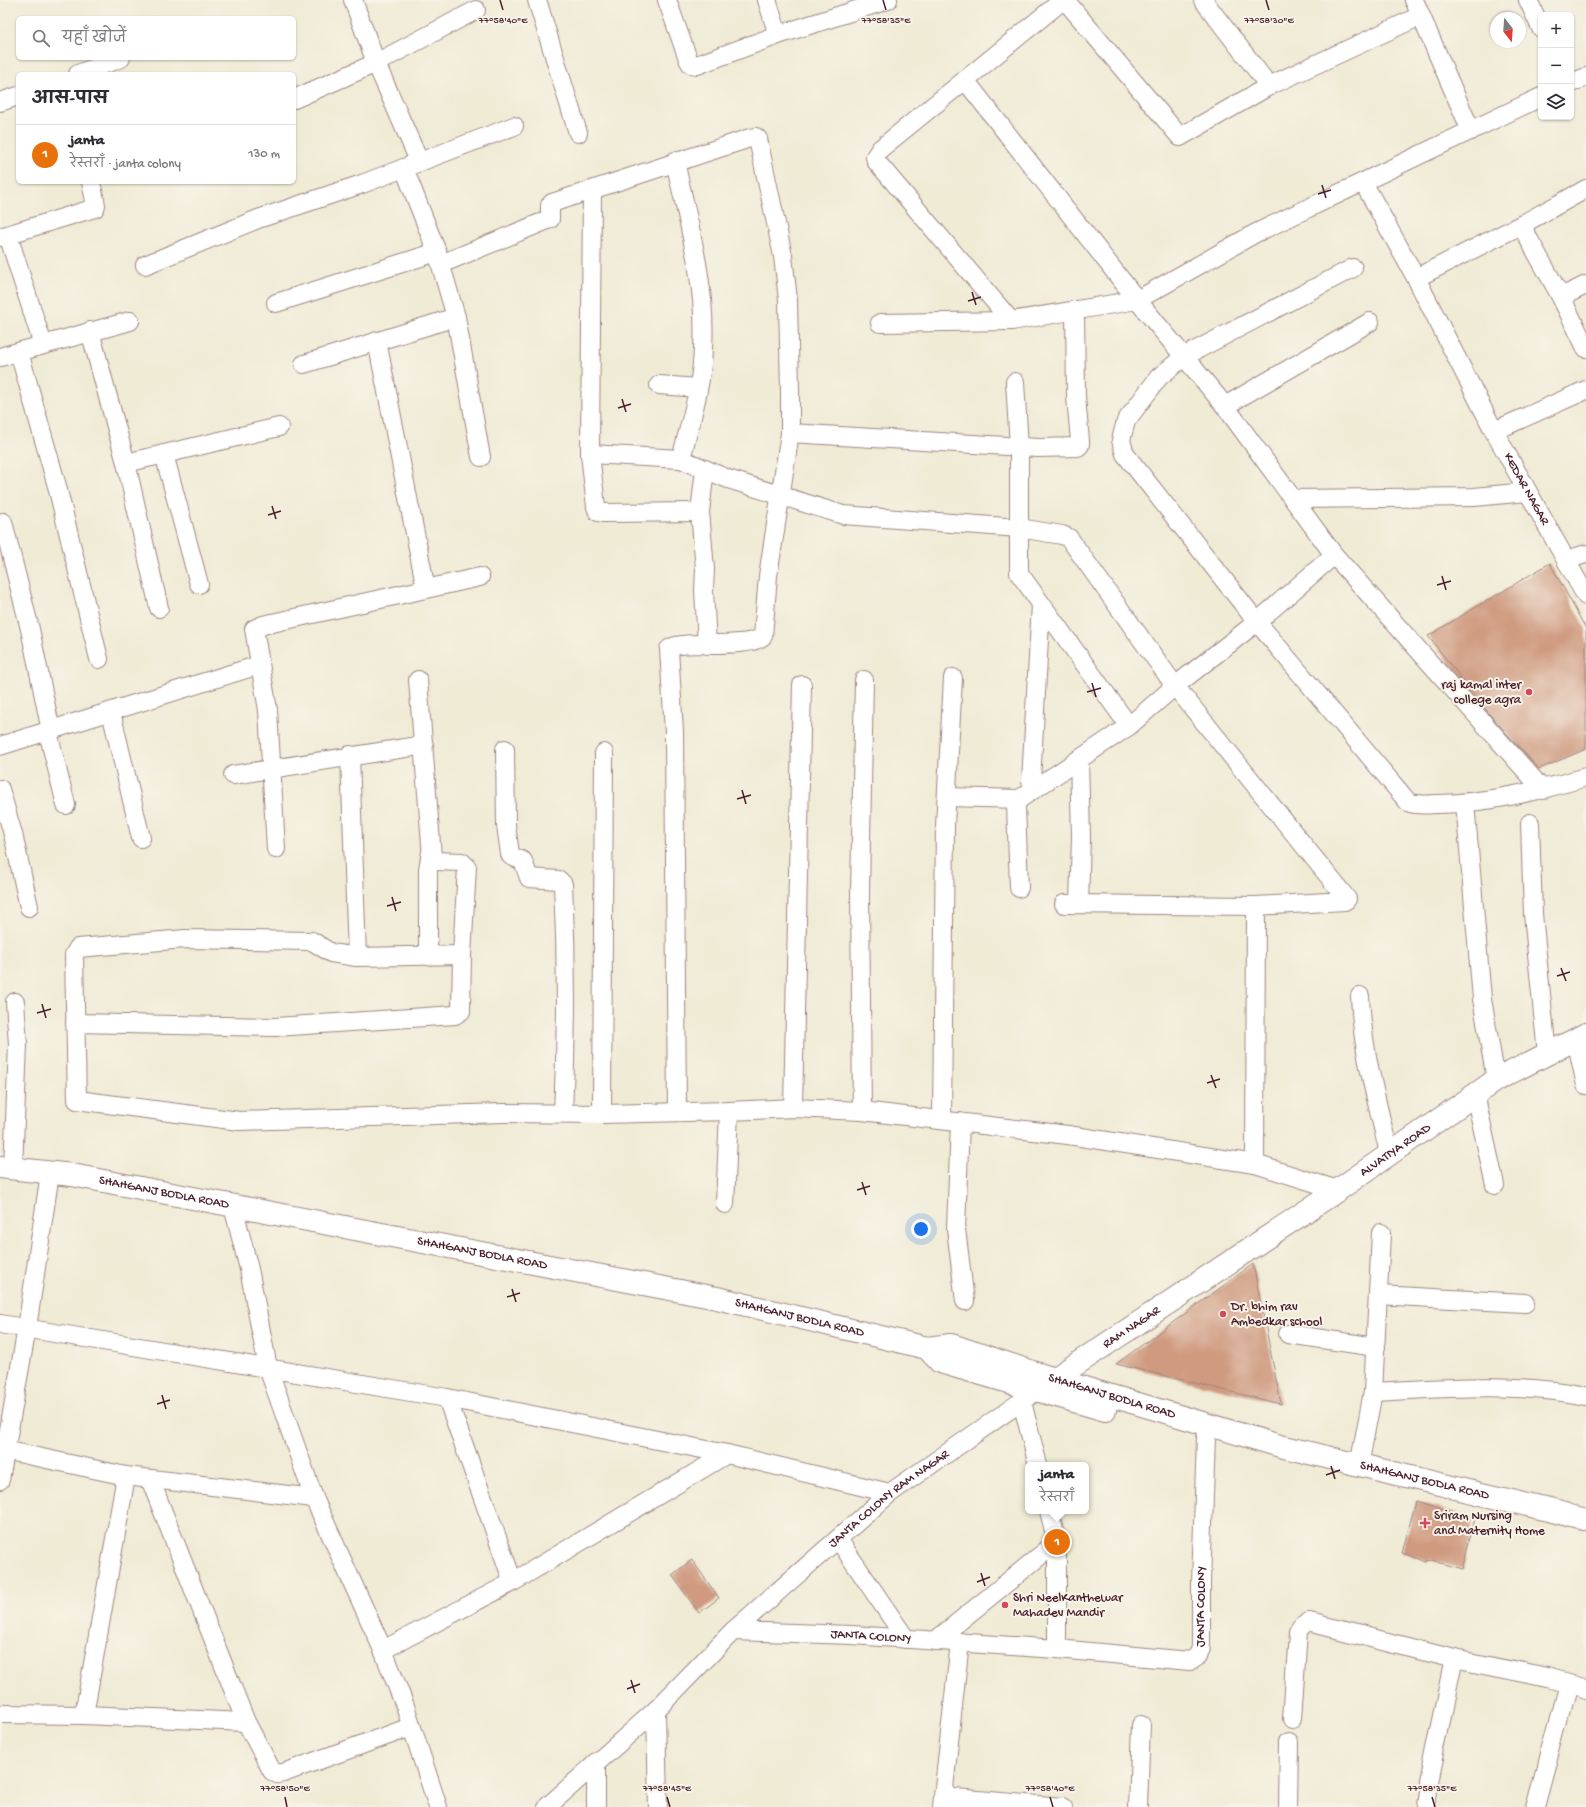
<!DOCTYPE html>
<html lang="hi">
<head>
<meta charset="utf-8">
<style>
  body { margin:0; font-family:"Gochi Hand","Playpen Sans Deva",sans-serif; background:#f7f7f7; color:#2b2b33 }
  .controls { position:absolute; right:12px; top:12px; display:grid; overflow:hidden; border-radius:6px; box-shadow:0 1px 3px #0004 }
  .controls button { width:36px; height:36px; display:grid; place-items:center; padding:0; border:0; border-bottom:1px solid #e1e1e2; background:#fff; color:#2b2b33; font:20px sans-serif }
  .compass { position:absolute; left:1490px; top:12px; width:36px; height:36px; border-radius:50%; background:#fff; box-shadow:0 1px 3px #0004; rotate:163deg }
  .you { position:absolute; left:921px; top:1229px; width:14px; height:14px; margin:-10px; border:3px solid #fff; border-radius:50%; background:#1a73e8; box-shadow:0 0 0 6px #1a73e833 }
  .badge { display:grid; place-items:center; width:26px; height:26px; border-radius:50%; background:#d93025; color:#fff; font-size:13px; font-weight:700 }
  .pin { position:absolute; translate:-50% -50%; border:2px solid #fff; box-shadow:0 1px 4px #0006 }
  .popup { position:absolute; left:1025px; top:1462px; width:64px; height:52px; box-sizing:border-box; display:grid; place-content:center; border-radius:6px; background:#fff; filter:drop-shadow(0 1px 3px #0005); font-size:13px; white-space:nowrap; color:#7c7c81 }
  .popup b { font-size:15px; color:#2b2b33 }
  .popup::after { content:''; position:absolute; left:50%; top:100%; margin-left:-8px; border:8px solid transparent; border-top-color:#fff }
  .list { margin:0; padding:0; list-style:none }
  h2 { display:flex; justify-content:space-between; align-items:center; height:52px; margin:0; padding:0 16px; font-size:17px }
  h2 small { font-size:13px; font-weight:400; color:#7c7c81 }
  .list li { display:grid; grid-template-columns:26px 1fr auto; gap:12px; align-items:center; box-sizing:border-box; height:60px; padding:0 16px; border-top:1px solid #e1e1e2 }
  .list b { display:block; font-size:15px; white-space:nowrap }
  .list p { margin:0; font-size:13px; white-space:nowrap; color:#7c7c81 }
  .list em { font-size:13px; font-style:normal; color:#7c7c81 }
  .icon { flex:none; width:22px; height:22px; fill:none; stroke:currentColor; stroke-width:2; stroke-linecap:round; stroke-linejoin:round }
  .map { position:relative; flex:none; width:1586px; height:1807px; overflow:hidden }
  .search { position:absolute; background:#fff; box-shadow:0 1px 3px #0004; left:16px; top:16px; width:280px; height:44px; display:flex; align-items:center; gap:10px; box-sizing:border-box; padding:0 14px; border-radius:6px; color:#7c7c81; font-size:15px }
  .panel { position:absolute; background:#fff; box-shadow:0 1px 3px #0004; left:16px; top:72px; width:280px; height:112px; border-radius:6px }
  .map>svg:first-child { display:block }
  .building { fill:#cf9a7f }
  .lines { fill:none; stroke-linecap:round; stroke-linejoin:round }
  .minor-casing { stroke:#9d8580; stroke-width:20 }
  .tertiary-casing { stroke:#9d8580; stroke-width:24 }
  .primary-casing { stroke:#9d8580; stroke-width:24 }
  .minor { stroke:#fff; stroke-width:18 }
  .tertiary { stroke:#fff; stroke-width:22 }
  .primary { stroke:#fff; stroke-width:22 }
  .ticks { fill:none; stroke:#4a1f2b; stroke-width:1.5 }
  .poi-dot { fill:#d1495b; stroke:#f7f3e8; stroke-width:1.5 }
  .labels { text-anchor:middle; dominant-baseline:central; stroke-width:4; stroke-linejoin:round; paint-order:stroke }
  .street-label { font-size:13px; fill:#4a1f2b; stroke:#f7f3e8 }
  .poi-label { font-size:13px; fill:#4a1f2b; stroke:#f7f3e8; text-anchor:start }
  .ticks-label { font-size:10px; text-anchor:middle; fill:#4a1f2b; stroke:#f7f3e8; stroke-width:4; stroke-linejoin:round; paint-order:stroke }
</style>
</head>
<body>
<div class="map">
<svg width="1586" height="1807" viewBox="0 0 1586 1807">
  <rect width="100%" height="100%" fill="#f7f3e8"/>
  <filter id="ink" filterUnits="userSpaceOnUse"><feTurbulence type="fractalNoise" baseFrequency=".025" numOctaves="2"/><feDisplacementMap in="SourceGraphic" scale="8" xChannelSelector="R" yChannelSelector="G"/><feConvolveMatrix kernelMatrix="1 2 1 2 8 2 1 2 1" color-interpolation-filters="sRGB"/></filter>
  <filter id="wash" filterUnits="userSpaceOnUse"><feTurbulence type="fractalNoise" baseFrequency=".012" numOctaves="4" result="noise"/><feDisplacementMap in="SourceGraphic" scale="16" xChannelSelector="R" yChannelSelector="G"/><feGaussianBlur stdDeviation="0.9" result="paint"/><feColorMatrix in="noise" values="0 0 0 0 0 0 0 0 0 0 0 0 0 0 0 0 0 1.4 0 .05"/><feComposite in="paint" operator="in"/></filter>
  <g filter="url(#wash)">
    <rect width="100%" height="100%" fill="#f0ebd5"/>
    <g id="blocks">
      <path class="building" d="M1550 563 1586 629V749L1539 769 1490 715 1428 636Z
        M1253 1264 1281 1404 1116 1364Z
        M1416 1501 1475 1518 1462 1569 1429 1560 1428 1562 1402 1553Z
        M692 1560 719 1598 699 1613 672 1575Z"/>
    </g>
  </g>
  <g filter="url(#ink)">
    <use href="#blocks" fill-opacity="0" stroke="#9d8580" stroke-width="1"/>
    <g class="lines">
      <defs>
        <g id="minor">
          <path d="M353 0 376 63 419 161"/>
          <path d="M537 0 578 133"/>
          <path d="M667 0 688 59 691 64 697 65 778 35 888 0"/>
          <path d="M767 0 778 35"/>
          <path d="M1063 0 965 80 1137 300 1225 406 1334 555 1543 790"/>
          <path d="M1065 0 1180 137 1269 86 1420 16"/>
          <path d="M1203 0 1269 86"/>
          <path d="M1414 0 1471 131"/>
          <path d="M1528 0 1541 28"/>
          <path d="M78 74 121 58"/>
          <path d="M965 80 880 149 875 157 876 161 1011 321"/>
          <path d="M1571 83 1586 77"/>
          <path id="s1" d="M1541 97 1363 182 1416 278 1494 431 1586 596"/>
          <path d="M294 99 376 63 476 10"/>
          <path d="M0 102 18 96"/>
          <path d="M675 161C688 222 707 286 703 348 702 386 690 423 681 459"/>
          <path d="M404 168 437 252 456 317 481 457"/>
          <path d="M592 191 590 454 596 507 598 512 603 513 700 512"/>
          <path d="M8 235 43 345"/>
          <path d="M0 237 95 208 96 205 91 182"/>
          <path d="M441 264 550 219V205L552 203 750 138 756 137 758 139 783 256 788 300 790 391V433L768 576 763 636C750 650 676 639 669 649L674 732 677 1112"/>
          <path d="M145 265 258 219 362 184 514 126"/>
          <path d="M1353 268 1185 356 1159 377 1126 421 1121 440 1125 454 1257 622 1408 802C1417 806 1429 804 1438 804 1489 803 1538 791 1586 777"/>
          <path d="M1416 278 1521 225"/>
          <path d="M1586 285 1561 297 1586 348"/>
          <path d="M1561 297 1521 225 1586 189"/>
          <path d="M276 303 437 252"/>
          <path d="M880 323 1011 321 1137 300 1254 234 1363 182"/>
          <path d="M90 331 126 463 159 608"/>
          <path d="M377 341 426 589"/>
          <path d="M19 352 57 486 99 659"/>
          <path d="M0 357 130 321"/>
          <path d="M304 364 456 317"/>
          <path d="M1015 382 1019 447V573L1129 726"/>
          <path d="M659 385 698 388"/>
          <path d="M1225 406 1370 322"/>
          <path d="M1494 431 1586 390"/>
          <path d="M790 433 1038 448 1078 447 1080 445V441L1076 397 1075 310"/>
          <path d="M164 454 199 584"/>
          <path d="M590 454 681 459 728 479 843 515 1019 528 1062 535 1069 538 1175 686 1347 899 1345 901 1256 906 1064 904"/>
          <path d="M126 463 279 427"/>
          <path d="M705 469 700 512 705 569 704 590 707 645"/>
          <path d="M1293 499 1474 497 1527 492"/>
          <path d="M3 522 30 629 51 731"/>
          <path d="M1566 560 1586 554"/>
          <path d="M1041 604 1031 781 1033 785 1039 786 1129 726 1175 686 1257 622 1334 555"/>
          <path d="M111 712 141 838"/>
          <path d="M48 732 66 805"/>
          <path d="M0 746 259 665"/>
          <path d="M505 749 506 825 510 854 511 856 523 861 529 878 559 880 563 884C567 962 567 1035 563 1113"/>
          <path d="M350 755 357 957"/>
          <path d="M233 775 424 745"/>
          <path d="M0 789 13 834 29 907"/>
          <path d="M947 797 1020 799"/>
          <path d="M1465 803 1482 999 1496 1080"/>
          <path d="M1530 823 1533 914 1547 1054"/>
          <path d="M276 849 268 710 254 629 263 625 480 577"/>
          <path d="M1019 888 1016 805 1018 800 1039 786"/>
          <path d="M1079 904 1081 837 1079 759"/>
          <path d="M462 955 357 957 331 953 312 941 185 939 78 948 74 955 77 1100 239 1121 503 1113 602 1114 729 1111 793 1108 862 1111 1068 1135 1255 1164 1338 1190"/>
          <path d="M428 956V869L431 852"/>
          <path d="M1360 996C1362 1050 1377 1101 1389 1153"/>
          <path d="M75 1023 276 1027 455 1015 461 1011 462 955 467 867 462 862 436 861 432 856 418 680"/>
          <path d="M1576 1039 1586 1085"/>
          <path d="M1475 1094 1495 1185"/>
          <path d="M793 1108 802 685"/>
          <path d="M862 1111 860 893 864 680"/>
          <path d="M602 1114 604 753"/>
          <path d="M942 1119 945 826 953 678"/>
          <path d="M960 1122 956 1229 965 1301"/>
          <path d="M1255 1164 1256 906"/>
          <path d="M13 1169 18 1044 15 1002"/>
          <path d="M725 1204 729 1111"/>
          <path d="M233 1206 249 1269 268 1368 314 1498"/>
          <path d="M1378 1295 1525 1303"/>
          <path d="M0 1324 447 1398 727 1454 890 1493"/>
          <path d="M1288 1334 1376 1347"/>
          <path d="M1373 1392C1446 1388 1514 1382 1586 1396"/>
          <path d="M447 1398 513 1582"/>
          <path d="M1022 1402 1038 1465"/>
          <path d="M0 1449 126 1476 314 1498 383 1650 513 1582 727 1454"/>
          <path d="M1359 1466 1373 1392 1381 1233"/>
          <path d="M150 1479 246 1722 272 1771 277 1774 283 1773 411 1727"/>
          <path d="M0 1480 27 1328 50 1173"/>
          <path d="M838 1539 906 1639"/>
          <path id="s2" d="M733 1631 852 1635 1057 1649V1542L1049 1511"/>
          <path d="M935 1641 1057 1542"/>
          <path id="s3" d="M1057 1649 1190 1661 1198 1656 1201 1647V1583L1206 1437"/>
          <path d="M383 1650 405 1706 438 1807"/>
          <path d="M0 1714 84 1715 246 1722"/>
          <path d="M84 1715 126 1476"/>
          <path d="M1292 1719 1298 1632 1301 1627 1309 1622 1454 1659"/>
          <path d="M943 1797 960 1642"/>
          <path d="M547 1807 656 1710"/>
          <path d="M596 1807V1762"/>
          <path id="s4" d="M658 1807 656 1710 733 1631 890 1493 1045 1385"/>
          <path d="M942 1807 943 1797 1063 1807"/>
          <path d="M1138 1807 1141 1725"/>
          <path d="M1288 1807 1289 1742"/>
          <path d="M1425 1807 1428 1782 1454 1659 1548 1678 1586 1689"/>
          <path d="M1535 1807 1568 1684"/>
        </g>
        <g id="tertiary">
          <path id="s5" d="M1054 1379 1338 1190 1496 1080 1586 1034"/>
        </g>
        <g id="primary">
          <path id="s6" d="M0 1167 72 1175 717 1298 927 1348 951 1345 1054 1379 1280 1446 1586 1519"/>
          <path d="M927 1348 940 1362 1105 1410"/>
        </g>
      </defs>
      <use href="#minor" class="minor-casing"/>
      <use href="#tertiary" class="tertiary-casing"/>
      <use href="#primary" class="primary-casing"/>
      <use href="#minor" class="minor"/>
      <use href="#tertiary" class="tertiary"/>
      <use href="#primary" class="primary"/>
    </g>
  </g>
  <path class="ticks" d="M500 0 503 10M883 0 886 10M1266 0 1269 10M1322 185 1326 198M1318 194 1331 190M972 292 976 305M968 301 981 297M622 399 626 412M618 408 631 404M272 506 276 519M268 515 281 511M1442 576 1446 590M1437 585 1451 581M1092 683 1096 697M1087 692 1101 688M742 790 746 804M737 799 751 795M392 897 396 911M387 906 401 902M1561 968 1566 981M1557 976 1570 972M42 1004 46 1018M37 1013 51 1009M1211 1075 1216 1088M1207 1083 1220 1079M862 1182 866 1195M857 1190 870 1186M512 1289 516 1302M507 1297 520 1293M162 1395 166 1409M157 1404 170 1400M1331 1466 1335 1479M1326 1475 1340 1470M981 1573 985 1586M977 1582 990 1577M631 1680 635 1693M627 1689 640 1684M285 1797 287 1807M667 1797 670 1807M1050 1797 1053 1807M1432 1797 1435 1807"/>
  <g class="poi-dot">
    <circle cx="1529" cy="692" r="4"/>
    <circle cx="1223" cy="1314" r="4"/>
    <path d="M1423 1517h4v4h4v4h-4v4h-4v-4h-4v-4h4z"/>
    <circle cx="1005" cy="1605" r="4"/>
  </g>
  <g class="labels">
    <g class="street-label">
      <text stroke="none"><textPath href="#s1" startOffset="545">KEDAR NAGAR</textPath></text>
      <text stroke="none"><textPath href="#s5" startOffset="411">ALVATIYA ROAD</textPath></text>
      <text stroke="none"><textPath href="#s6" startOffset="166">SHAHGANJ BODLA ROAD</textPath></text>
      <text stroke="none"><textPath href="#s6" startOffset="490">SHAHGANJ BODLA ROAD</textPath></text>
      <text stroke="none"><textPath href="#s6" startOffset="814">SHAHGANJ BODLA ROAD</textPath></text>
      <text stroke="none"><textPath href="#s5" startOffset="93">RAM NAGAR</textPath></text>
      <text stroke="none"><textPath href="#s6" startOffset="1138">SHAHGANJ BODLA ROAD</textPath></text>
      <text stroke="none"><textPath href="#s6" startOffset="1462">SHAHGANJ BODLA ROAD</textPath></text>
      <text stroke="none"><textPath href="#s4" startOffset="412">JANTA COLONY RAM NAGAR</textPath></text>
      <text stroke="none"><textPath href="#s3" startOffset="193">JANTA COLONY</textPath></text>
      <text stroke="none"><textPath href="#s2" startOffset="138">JANTA COLONY</textPath></text>
    </g>
    <g class="poi-label">
      <text x="1521" y="685" text-anchor="end">raj kamal inter<tspan x="1521" dy="15">college agra</tspan></text>
      <text x="1231" y="1307">Dr. bhim rav<tspan x="1231" dy="15">Ambedkar school</tspan></text>
      <text x="1434" y="1516">Sriram Nursing<tspan x="1434" dy="15">and Maternity Home</tspan></text>
      <text x="1013" y="1598">Shri NeelKanthewar<tspan x="1013" dy="15">Mahadev Mandir</tspan></text>
    </g>
  </g>
  <g class="ticks-label">
    <text x="503" y="23">77°58'40"E</text>
    <text x="886" y="23">77°58'35"E</text>
    <text x="1269" y="23">77°58'30"E</text>
    <text x="285" y="1791">77°58'50"E</text>
    <text x="667" y="1791">77°58'45"E</text>
    <text x="1050" y="1791">77°58'40"E</text>
    <text x="1432" y="1791">77°58'35"E</text>
  </g>
</svg>
<div class="controls">
<button>+</button>
<button>−</button>
<button><svg class="icon" aria-label="layers" viewBox="0 0 24 24"><path d="M12 4l9 5-9 5-9-5zM3 14l9 5 9-5"/></svg></button>
</div>
<svg class="compass" viewBox="-18 -18 36 36"><path d="M0-13l5 13h-10z" fill="#e53935"/><path d="M0 13l5-13h-10z" fill="#7c7c81"/></svg>
<div class="you"></div>
<div class="pin badge" style="left:1057px;top:1542px;background:#e8710a">1</div>
<div class="popup"><b>janta</b>रेस्तराँ</div>
<div class="search"><svg class="icon" aria-label="search" viewBox="0 0 24 24"><circle cx="10" cy="10" r="6"/><path d="M15 15l6 6"/></svg>यहाँ खोजें</div>
<section class="panel">
<h2>आस-पास<small></small></h2>
<ul class="list">
<li><span class="badge" style="background:#e8710a">1</span><div><b>janta</b><p>रेस्तराँ · janta colony</p></div><em>130 m</em></li>
</ul>
</section>
</div>
</body>
</html>
